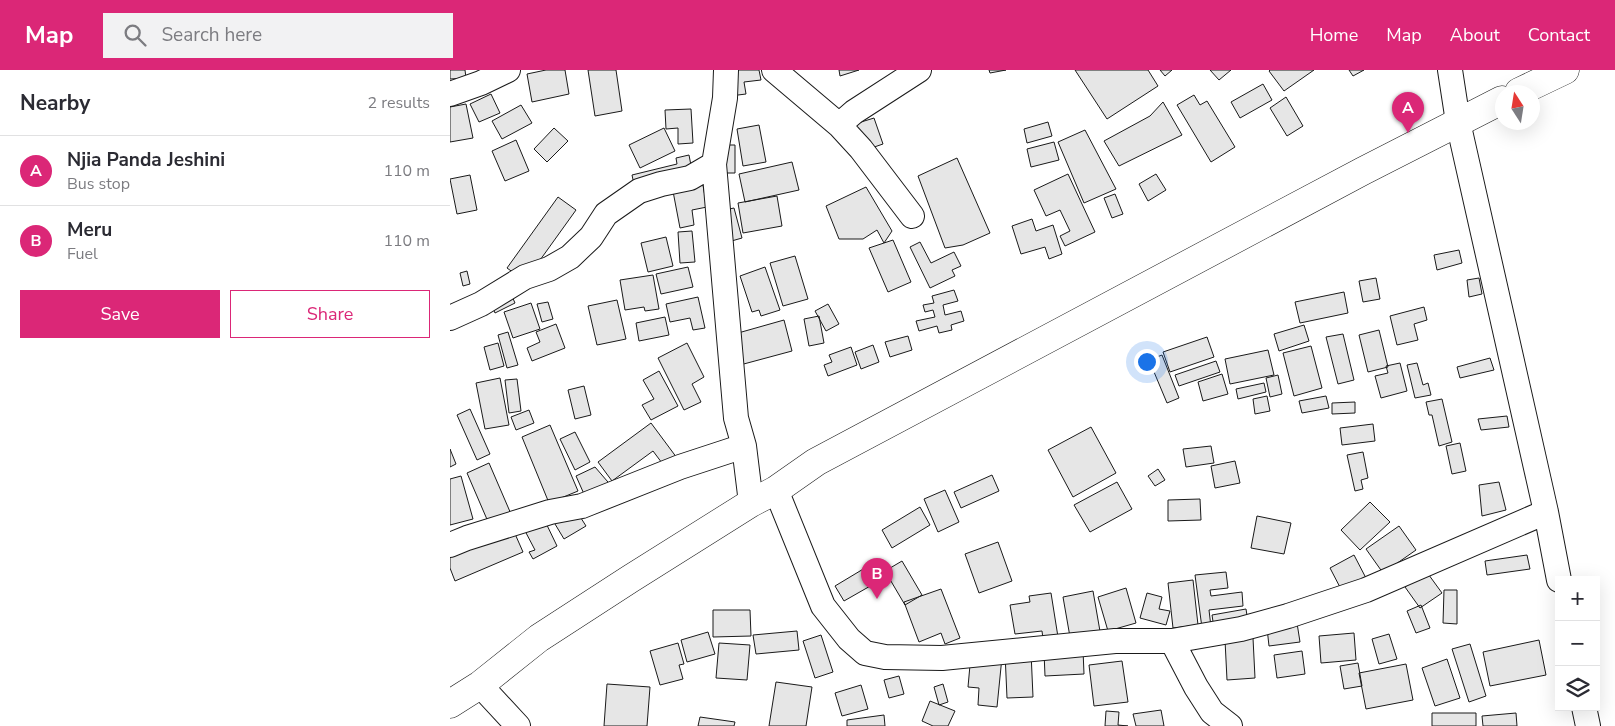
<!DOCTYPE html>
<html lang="en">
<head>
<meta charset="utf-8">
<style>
  body { margin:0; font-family:"Nunito Sans",sans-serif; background:#f2f2f3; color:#2b2b33 }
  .controls { position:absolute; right:15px; bottom:15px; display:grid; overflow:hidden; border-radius:0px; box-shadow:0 5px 20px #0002 }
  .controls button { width:45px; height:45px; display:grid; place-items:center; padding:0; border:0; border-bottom:1px solid #e1e1e2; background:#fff; color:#2b2b33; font:25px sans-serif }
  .compass { position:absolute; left:1045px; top:15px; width:45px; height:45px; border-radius:50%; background:#fff; box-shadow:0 5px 20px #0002; rotate:348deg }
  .you { position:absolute; left:696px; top:291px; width:18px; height:18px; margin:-12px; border:4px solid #fff; border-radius:50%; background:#1a73e8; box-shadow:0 0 0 8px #1a73e833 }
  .badge { display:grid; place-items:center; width:32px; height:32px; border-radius:50%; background:#db2777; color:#fff; font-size:16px; font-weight:700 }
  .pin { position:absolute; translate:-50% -41px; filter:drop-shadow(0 1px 2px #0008) }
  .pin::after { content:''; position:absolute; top:26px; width:18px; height:15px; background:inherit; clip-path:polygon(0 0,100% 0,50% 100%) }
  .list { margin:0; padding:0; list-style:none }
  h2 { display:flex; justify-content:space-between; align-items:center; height:65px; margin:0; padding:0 20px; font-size:21px }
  h2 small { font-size:16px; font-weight:400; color:#7c7c81 }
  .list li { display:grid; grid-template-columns:32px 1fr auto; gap:15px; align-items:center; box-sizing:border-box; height:70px; padding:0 20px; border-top:1px solid #e1e1e2 }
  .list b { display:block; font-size:19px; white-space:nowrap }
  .list p { margin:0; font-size:16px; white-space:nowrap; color:#7c7c81 }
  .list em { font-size:16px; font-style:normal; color:#7c7c81 }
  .actions { display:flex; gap:10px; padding:15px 20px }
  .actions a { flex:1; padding:11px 0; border:1px solid #db2777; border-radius:0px; text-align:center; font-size:18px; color:#db2777 }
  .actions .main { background:#db2777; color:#fff }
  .icon { flex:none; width:28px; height:28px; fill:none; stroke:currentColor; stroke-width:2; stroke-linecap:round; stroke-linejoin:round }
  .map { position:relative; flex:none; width:1165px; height:656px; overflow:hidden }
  header { display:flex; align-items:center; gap:30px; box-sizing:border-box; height:70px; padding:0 25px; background:#db2777; color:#fff }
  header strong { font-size:24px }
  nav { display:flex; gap:28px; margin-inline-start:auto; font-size:18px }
  .search { width:350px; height:45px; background:#f2f2f3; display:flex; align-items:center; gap:12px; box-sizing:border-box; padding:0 18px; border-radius:0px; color:#7c7c81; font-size:19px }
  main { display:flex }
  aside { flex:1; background:#fff }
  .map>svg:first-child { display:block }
  .building { fill:#e6e6e6; stroke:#1a1a1a }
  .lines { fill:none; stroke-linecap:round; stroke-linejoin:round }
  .minor-casing { stroke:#1a1a1a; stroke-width:26 }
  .highway-casing { stroke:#1a1a1a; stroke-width:29 }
  .minor { stroke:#fff; stroke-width:24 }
  .highway { stroke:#fff; stroke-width:28 }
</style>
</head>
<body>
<header>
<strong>Map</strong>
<div class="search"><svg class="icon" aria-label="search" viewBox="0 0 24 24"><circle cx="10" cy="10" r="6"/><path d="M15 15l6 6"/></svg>Search here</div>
<nav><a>Home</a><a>Map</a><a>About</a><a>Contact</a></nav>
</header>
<main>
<aside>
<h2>Nearby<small>2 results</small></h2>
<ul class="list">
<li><span class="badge">A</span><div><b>Njia Panda Jeshini</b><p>Bus stop</p></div><em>110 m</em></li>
<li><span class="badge">B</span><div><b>Meru</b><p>Fuel</p></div><em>110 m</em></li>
</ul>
<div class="actions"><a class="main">Save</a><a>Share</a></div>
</aside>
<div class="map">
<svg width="1165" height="656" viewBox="0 0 1165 656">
  <rect width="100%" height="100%" fill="#fff"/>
  <path class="building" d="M0 0H15L16 8 0 9Z
    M96 0H115L119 24 82 32 77 4Z
    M138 0H166L172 41 145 46Z
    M277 0H309L311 10 294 12 296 24 280 26Z
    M389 0H409L390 6Z
    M539 0H556L540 3Z
    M625 0H698L708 16 657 49Z
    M710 0H722L715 6Z
    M760 0H781L769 10Z
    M820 0H864L834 21 819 1Z
    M899 0H914L903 6Z
    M813 14 822 30 790 48 781 32Z
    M41 24 50 43 29 52 20 34Z
    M744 25 750 35 757 31 785 77 761 92 727 35Z
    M836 27 853 56 837 66 820 38Z
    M713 32 732 65 669 96 654 71 700 46Z
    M16 34 23 68 0 72V37Z
    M71 35 82 53 52 69 42 51Z
    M241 39 243 73 228 74V58L216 59 215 40Z
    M424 48 433 74 404 84 395 57Z
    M598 52 602 66 577 73 574 59Z
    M309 55 316 92 293 96 287 59Z
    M104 58 118 71 97 92 84 79Z
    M214 58 225 81 190 98 179 75Z
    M635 60 666 119 634 133 608 72Z
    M66 70 79 101 55 111 42 81Z
    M604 72 609 90 581 97 577 79Z
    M272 75H285V103H271Z
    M239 85 243 106 185 119 182 105 227 94 226 88Z
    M507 88 540 163 513 175 495 178 468 106Z
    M342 92 349 120 295 132 289 104Z
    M618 104 645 162 615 176 610 166 620 161 610 140 596 146 584 120Z
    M706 104 716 120 698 131 689 114Z
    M20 105 27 140 7 144 0 109Z
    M252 110 257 137 242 140 244 155 230 158 222 116Z
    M416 117 442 161 434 173 427 160 413 169H389L376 136Z
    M665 124 673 144 662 148 654 128Z
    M327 126 332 156 293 163 288 133Z
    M108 127 126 140 75 211 57 198Z
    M284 138 292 168 278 172 270 141Z
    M582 149 586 161 603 155 612 184 599 189 595 177 571 184 562 156Z
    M242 161 245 192 230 193 228 162Z
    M216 167 223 196 198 202 191 173Z
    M443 170 461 212 438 222 419 178Z
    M470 172 481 193 504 182 511 196 502 200 505 206 480 218 460 177Z
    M1009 180 1012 193 987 200 984 185Z
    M345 186 358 229 333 236 320 193Z
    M238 197 243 217 211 224 206 204Z
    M315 197 330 240 311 246 309 240 302 242 290 206Z
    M17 201 20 214 13 216 10 203Z
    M203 205 209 239 195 241 194 237 175 240 170 210Z
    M926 208 930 229 913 232 909 211Z
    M1029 208 1032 224 1019 227 1017 210Z
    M504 220 508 231 493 235 495 245 511 241 514 251 501 255 502 260 489 263 487 256 469 261 466 251 485 247 483 240 475 242 473 235 484 233 482 226Z
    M894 222 898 243 850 253 845 232Z
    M61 224 65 233 45 243 41 234Z
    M248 227 255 258 243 260 240 248 220 252 216 234Z
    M167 230 176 269 147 275 138 236Z
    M98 232 103 249 92 252 87 234Z
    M81 233 90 259 63 268 54 242Z
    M378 234 389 254 376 261 365 241Z
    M974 237 977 250 964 254 968 270 947 275 940 246Z
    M369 246 374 273 359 276 354 249Z
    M215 247 219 265 189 271 186 253Z
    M334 250 342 281 290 295 281 265Z
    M106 254 115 278 82 291 77 278 90 272 86 262Z
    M854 255 859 271 829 281 824 264Z
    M929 260 938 297 918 302 909 265Z
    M58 262 68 295 57 298 48 265Z
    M893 264 904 310 888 314 876 267Z
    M458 266 462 280 440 287 435 272Z
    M757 267 764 287 720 302 713 282Z
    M48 273 54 296 40 300 34 277Z
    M237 273 254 307 242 314 251 332 234 340 208 288Z
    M423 275 429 292 411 299 405 282Z
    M861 276 872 318 844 326 833 283Z
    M401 277 407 295 378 306 374 295 382 292 379 285Z
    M818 280 824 305 780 314 775 289Z
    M712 285 729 328 717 333 699 290Z
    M1040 288 1044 300 1010 308 1007 297Z
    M766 291 770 302 729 316 725 305Z
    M950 293 957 321 931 328 925 306 938 303 936 296Z
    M967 293 973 315 978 313 981 325 965 328 957 295Z
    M209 301 228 336 201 350 192 335 204 329 193 310Z
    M772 304 778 324 753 331 748 312Z
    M828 305 832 324 820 327 816 308Z
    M50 308 59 355 35 359 26 313Z
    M67 309 71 341 59 343 55 310Z
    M814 313 816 322 788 329 786 319Z
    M134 316 141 345 125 349 118 320Z
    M817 326 820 341 805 344 803 329Z
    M876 326 879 338 852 343 849 331Z
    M992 329 1002 372 989 376 982 345H979L976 332Z
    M905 332V343L882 344V333Z
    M20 339 40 384 27 390 7 345Z
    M79 340 84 353 66 360 61 347Z
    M1057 346 1059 357 1031 360 1028 349Z
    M201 353 227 388 215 397 203 381 162 411 148 392Z
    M923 354 925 371 892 375 890 358Z
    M100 355 128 421 99 433 72 367Z
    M641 357 666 403 623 427 598 380Z
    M125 362 140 392 125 400 110 369Z
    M1010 373 1016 401 1002 404 996 376Z
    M761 376 764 393 736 397 733 379Z
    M0 379 6 394 0 397Z
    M913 382 918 408 911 410 913 419 905 421 897 385Z
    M785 391 790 413 765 418 761 396Z
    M39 393 61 444 39 454 17 403Z
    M145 397 164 419 134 424 126 406Z
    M708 399 715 410 705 416 698 406Z
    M542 405 549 421 511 438 504 422Z
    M11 406 23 449 0 455V409Z
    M667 412 682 439 640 462 624 435Z
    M1049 412 1056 440 1032 446 1029 415Z
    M495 420 509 452 488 462 474 429Z
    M750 429 751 450 718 451V430Z
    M920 432 940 452 910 480 891 460Z
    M124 437 136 456 114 469 102 449Z
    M470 437 480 455 442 478 432 460Z
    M807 446 841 453 834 484 801 478Z
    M94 449 107 476 83 489 79 482 85 480 74 459Z
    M949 456 966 480 933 503 916 479Z
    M62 457 73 482 5 511 0 498V484Z
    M548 472 562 511 529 523 515 484Z
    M904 485 917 510 893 523 880 498Z
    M1077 485 1080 499 1037 505 1035 491Z
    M452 491 472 525 455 535 435 501Z
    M420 495 429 511 394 531 385 516Z
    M976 501 992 523 970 538 955 517Z
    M776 502 778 518 760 520 761 526 792 522 793 536 759 540 761 557 752 558 745 505Z
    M743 510 748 555 723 558 718 513Z
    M676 518 686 553 658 561 648 527Z
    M491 519 510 568 495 574 491 563 469 572 454 532Z
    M994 520H1007V554L993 553Z
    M643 521 651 567H620L613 527Z
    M601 523 608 567 593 569 592 561 565 564 560 535 580 532 579 526Z
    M697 523 712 527 709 539 720 541 716 555 690 548Z
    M971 535 980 558 966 563 957 541Z
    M796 539 798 552 764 558 762 545Z
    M263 540H300L301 566 263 567Z
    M847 553 850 572 819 576 817 558Z
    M347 561 349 580 306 584 303 565Z
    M258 562 265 584 237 592 231 570Z
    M904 563 906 590 871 593 869 566Z
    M939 564 947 589 929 594 922 569Z
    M371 565 383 602 365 608 353 571Z
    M803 568 805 608 777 610 775 570Z
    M1089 570 1096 605 1040 616 1033 582Z
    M228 573 234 594 229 595 233 609 210 615 200 581Z
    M269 573 300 575 297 610 266 608Z
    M1020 574 1036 626 1019 632 1002 579Z
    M633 580 634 604 595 606 594 582Z
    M852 581 855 604 827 608 824 585Z
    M581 582 583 627 557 628 555 583Z
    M521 584 552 587 547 637 528 635 529 618 518 617Z
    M997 589 1010 628 985 636 972 598Z
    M672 591 678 632 644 636 639 595Z
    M908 593 912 616 894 619 890 596Z
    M956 594 963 630 916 639 909 603Z
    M449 606 454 624 439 628 434 610Z
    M326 612 362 617 356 656H319Z
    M157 614 200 617 197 656H154Z
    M493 614 498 632 489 635 484 617Z
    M411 615 418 639 392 646 385 623Z
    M480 631 505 641 498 656H483L472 651Z
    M711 640 714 656H686L683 644Z
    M656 641 669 642 668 655 678 656H655Z
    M982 643H1026V656H982Z
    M1066 643 1067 656H1033L1032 646Z
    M434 645 435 656H397V650Z
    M250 647 285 652 284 656H248Z"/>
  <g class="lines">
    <defs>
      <path id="minor" d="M324 0 389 55 411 79 462 146
        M1000 0 1008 52 1096 442 1109 510
        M0 24 31 13 58 0
        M389 55 404 42 469 0
        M264 94 286 348 294 376 301 433
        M0 248 31 234 75 207 99 199 120 187 141 167 156 144 189 121 211 114 240 108 264 94 275 28 276 0
        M326 420 373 536 399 569 415 583 435 587 492 588 665 571H722L791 559 838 546 916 520 1096 442
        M0 475 17 468 100 442 132 436 230 397 294 376
        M722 571 746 617 762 642 780 656
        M30 615 68 656
        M1134 637 1138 656"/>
      <path id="highway" d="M1069 22 1115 0
        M0 634 30 615 89 568 180 509 301 433 326 420 366 392 913 101 1052 30"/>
    </defs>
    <use href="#minor" class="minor-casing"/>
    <use href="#highway" class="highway-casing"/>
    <use href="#minor" class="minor"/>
    <use href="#highway" class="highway"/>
  </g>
</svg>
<div class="controls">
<button>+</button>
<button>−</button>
<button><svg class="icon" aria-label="layers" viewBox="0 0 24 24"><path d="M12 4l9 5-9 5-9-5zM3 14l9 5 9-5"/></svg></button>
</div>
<svg class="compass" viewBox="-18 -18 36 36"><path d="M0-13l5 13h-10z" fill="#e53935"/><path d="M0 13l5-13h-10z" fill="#7c7c81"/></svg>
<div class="you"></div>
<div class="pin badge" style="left:958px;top:63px">A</div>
<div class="pin badge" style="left:427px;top:529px">B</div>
</div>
</main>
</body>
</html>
